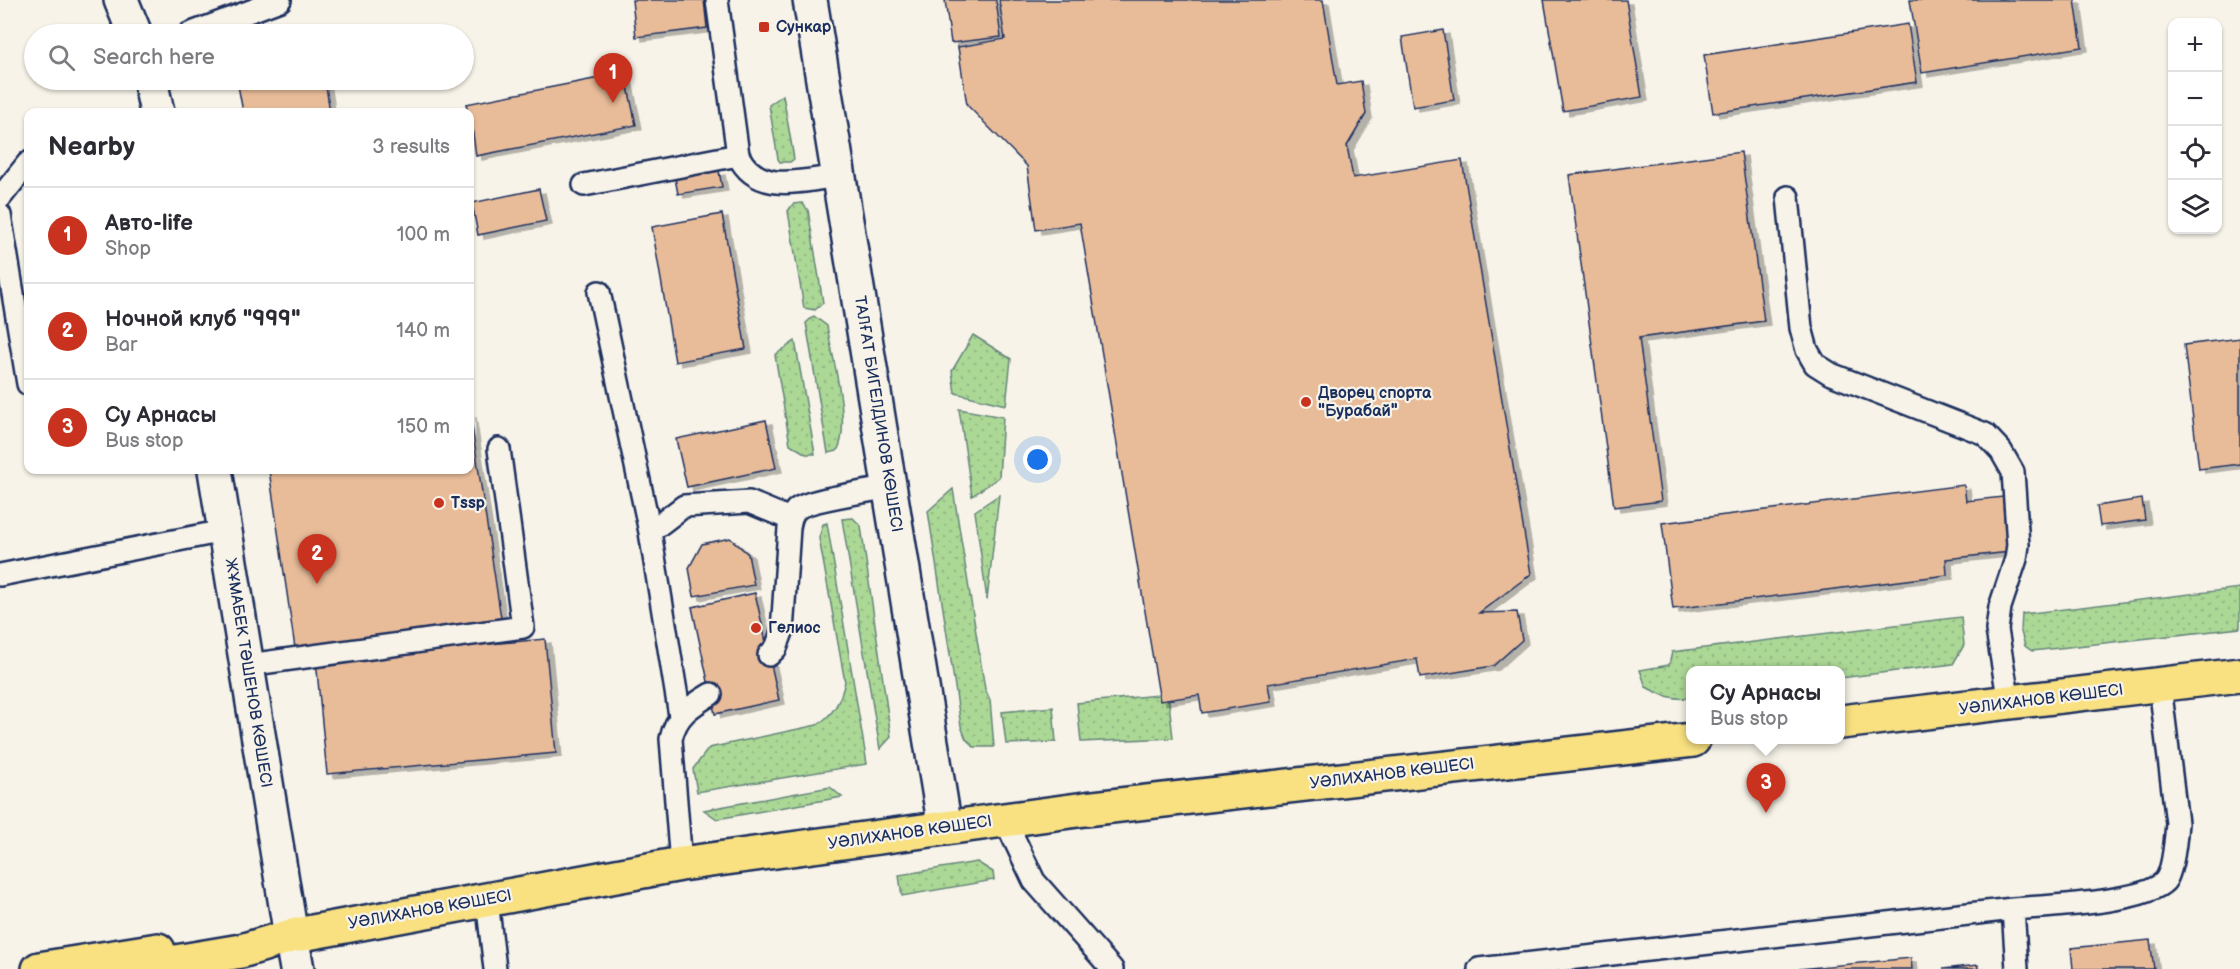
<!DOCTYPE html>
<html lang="en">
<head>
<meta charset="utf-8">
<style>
  body { margin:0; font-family:"Balsamiq Sans",sans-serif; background:#f7f7f7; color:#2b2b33 }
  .controls { position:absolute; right:18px; top:18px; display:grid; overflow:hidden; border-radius:12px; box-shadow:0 2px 4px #0004 }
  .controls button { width:54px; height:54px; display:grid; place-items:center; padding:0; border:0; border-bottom:2px solid #e1e1e2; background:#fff; color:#2b2b33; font:30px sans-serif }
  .you { position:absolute; left:1038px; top:460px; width:21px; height:21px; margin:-15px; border:4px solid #fff; border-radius:50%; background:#1a73e8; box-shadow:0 0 0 9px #1a73e833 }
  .badge { display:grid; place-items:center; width:39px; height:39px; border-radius:50%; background:#c8321e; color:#fff; font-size:20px; font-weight:700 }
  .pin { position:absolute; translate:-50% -50px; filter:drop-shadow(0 2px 3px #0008) }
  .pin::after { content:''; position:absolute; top:32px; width:21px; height:18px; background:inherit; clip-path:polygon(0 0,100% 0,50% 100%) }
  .popup { position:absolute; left:1686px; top:666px; width:159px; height:78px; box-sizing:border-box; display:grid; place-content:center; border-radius:12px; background:#fff; filter:drop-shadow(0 2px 4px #0005); font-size:20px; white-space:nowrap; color:#7c7c81 }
  .popup b { font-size:22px; color:#2b2b33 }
  .popup::after { content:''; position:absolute; left:50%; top:100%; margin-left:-12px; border:12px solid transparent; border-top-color:#fff }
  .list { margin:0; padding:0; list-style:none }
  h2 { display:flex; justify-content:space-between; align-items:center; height:78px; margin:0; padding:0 24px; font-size:26px }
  h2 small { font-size:20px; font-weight:400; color:#7c7c81 }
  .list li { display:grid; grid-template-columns:39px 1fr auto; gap:18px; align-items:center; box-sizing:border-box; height:96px; padding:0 24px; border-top:2px solid #e1e1e2 }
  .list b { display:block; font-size:22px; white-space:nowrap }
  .list p { margin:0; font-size:20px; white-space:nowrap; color:#7c7c81 }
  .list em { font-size:20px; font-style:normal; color:#7c7c81 }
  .icon { flex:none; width:33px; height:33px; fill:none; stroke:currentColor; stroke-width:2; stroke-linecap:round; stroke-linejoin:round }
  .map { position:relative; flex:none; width:2240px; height:969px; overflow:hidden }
  .search { position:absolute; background:#fff; box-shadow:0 2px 4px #0004; left:24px; top:24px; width:450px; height:66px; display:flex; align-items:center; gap:15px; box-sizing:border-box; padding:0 21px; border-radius:33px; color:#7c7c81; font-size:22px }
  .panel { position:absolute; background:#fff; box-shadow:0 2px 4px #0004; left:24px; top:108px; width:450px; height:366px; border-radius:12px }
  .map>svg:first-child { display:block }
  .green { fill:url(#green-dots); stroke:#64847a; stroke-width:1.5 }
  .building { fill:#e9bc99; stroke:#1b2f5e; stroke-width:1.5; filter:url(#shadow) }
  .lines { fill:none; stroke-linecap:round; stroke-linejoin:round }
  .service-casing { stroke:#1b2f5e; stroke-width:26 }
  .minor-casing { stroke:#1b2f5e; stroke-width:38 }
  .tertiary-casing { stroke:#1b2f5e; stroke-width:38 }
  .secondary-casing { stroke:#1b2f5e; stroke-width:38 }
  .trunk-casing { stroke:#1b2f5e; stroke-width:38 }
  .service { stroke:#f7f3e8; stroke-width:21 }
  .minor { stroke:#f7f3e8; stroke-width:33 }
  .tertiary { stroke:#f7f3e8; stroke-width:33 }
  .secondary { stroke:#f7f3e8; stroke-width:33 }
  .trunk { stroke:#f9e181; stroke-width:33 }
  .poi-dot { fill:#c8321e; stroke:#f7f3e8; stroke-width:2 }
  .labels { text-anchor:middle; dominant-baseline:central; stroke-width:4.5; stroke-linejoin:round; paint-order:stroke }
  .poi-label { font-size:16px; font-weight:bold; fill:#1b2f5e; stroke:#f7f3e8; text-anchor:start }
  .street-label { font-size:16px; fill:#1b2f5e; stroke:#f7f3e8 }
</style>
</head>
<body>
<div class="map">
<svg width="2240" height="969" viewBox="0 0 2240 969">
  <defs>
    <pattern id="green-dots" width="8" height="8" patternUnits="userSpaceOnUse" patternTransform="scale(1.5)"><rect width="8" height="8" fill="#acd896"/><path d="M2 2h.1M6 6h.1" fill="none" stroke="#93ba84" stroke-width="1.8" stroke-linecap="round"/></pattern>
    <filter id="shadow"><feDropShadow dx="6" dy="4" stdDeviation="0" flood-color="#0004"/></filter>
  </defs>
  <rect width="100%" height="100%" fill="#f7f3e8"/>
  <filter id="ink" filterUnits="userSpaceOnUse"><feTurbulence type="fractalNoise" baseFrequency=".0167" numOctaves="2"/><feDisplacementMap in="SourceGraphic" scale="12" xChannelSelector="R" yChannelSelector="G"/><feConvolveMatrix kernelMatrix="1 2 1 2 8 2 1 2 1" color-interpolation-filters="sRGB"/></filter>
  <g filter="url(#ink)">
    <path class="green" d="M783 95 794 159 790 162H780L778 159 769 105Z
      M802 203 808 210 823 303 815 310 804 308 788 211 793 204Z
      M814 316 827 326C832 356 852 426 837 451L828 453 806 323Z
      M973 335 1011 359 1006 405 955 393 952 371Z
      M795 341 815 454H806L790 444 775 355Z
      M959 409 1003 417 999 477 972 496Z
      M953 489 985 689 990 700 994 747H974L966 739 961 726 928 511Z
      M999 495 987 600 975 511Z
      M853 518 861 526 891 737 880 749 842 519Z
      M827 523 867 764 697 792 693 769 709 748 817 725C834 714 840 702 845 682L819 538 823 524Z
      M2240 588V628L2032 651 2025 646 2021 632 2022 614Z
      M1961 617 1964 645 1953 664 1841 678V670H1691V698C1673 700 1661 695 1646 687L1640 670 1669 665 1672 652Z
      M1168 694 1173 738 1081 742 1077 703Z
      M1053 707 1056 742 1006 744 1002 712Z
      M830 787 842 797 717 819 704 810Z
      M977 862 993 872 994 880 902 896 899 875Z"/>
    <path class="building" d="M632 0H704L707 28 636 37Z
      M945 0H996L1001 37 951 43Z
      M999 0H1323L1337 85 1361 81 1366 114 1347 146 1353 178 1462 160 1531 574 1479 613 1517 612 1522 640 1493 666 1420 678 1417 659 1268 684 1271 702 1202 713 1199 695 1160 701 1080 223 1036 230 1027 166 967 105 958 47 1005 39Z
      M1544 0H1626L1642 97 1563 111Z
      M1910 0H2075L2082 47 1922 73Z
      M1908 24 1917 82 1713 113 1704 55Z
      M1443 30 1454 100 1413 107 1402 37Z
      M625 73 636 125 476 156 470 112H468L466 104Z
      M237 80H325L330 112H243Z
      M1741 152 1764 321 1639 338 1661 501 1614 507 1569 175Z
      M719 171 722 187 678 194 675 178Z
      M539 189 546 221 478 235 472 203Z
      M722 214 746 349 675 362 652 227Z
      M2240 338V464L2199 469 2184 345Z
      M470 413 501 618 295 648 269 470H470Z
      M766 420 776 468 687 487 676 439Z
      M1964 485 1966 501 2003 497 2010 552 1946 559 1947 575 1673 609 1662 523Z
      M2142 499 2145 520 2100 526 2097 506Z
      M730 538 748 554 754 585 694 596 689 568 702 544Z
      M755 593 779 700 715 714 692 607Z
      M545 639 556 753 327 774 316 660Z
      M2150 940 2154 969H2073L2071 948Z
      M1911 958 1912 969H1799Z
      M1978 965V969H1943Z"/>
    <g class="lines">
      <defs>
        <path id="service" d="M717 0 738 155C757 196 803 180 839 176
          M189 34 280 0
          M584 185 738 155
          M1788 197 1801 328 1807 350 1815 364 1831 374 1985 434 2001 451 2013 472 2018 545 2016 559 2000 607 1997 630 2009 703
          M0 198 28 163
          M0 215 28 384
          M599 292 650 532 680 716
          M650 532 684 506 749 502 790 519
          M0 575 224 531
          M769 655 776 648 782 632 789 528C790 522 791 515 796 510 805 500 872 491 890 487
          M247 665 523 627 499 449
          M1005 820 1034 881 1112 969
          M681 864 671 739C676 715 691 706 711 694
          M487 900 495 969
          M1479 969 2013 909
          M2017 969 2013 909C2045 906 2145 903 2165 881 2173 871 2176 836 2177 823L2160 686"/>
        <path id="minor" d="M121 0 135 34
          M150 80 157 112
          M215 470 291 936"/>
        <path id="tertiary" d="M810 0 945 828"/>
        <path id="secondary" d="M291 936 297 969"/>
        <path id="trunk" d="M1841 722 2240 675
          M39 969 158 950
          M134 969 241 951 291 936 681 864 1085 809 1693 740"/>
      </defs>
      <use href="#service" class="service-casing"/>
      <use href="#minor" class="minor-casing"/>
      <use href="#tertiary" class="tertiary-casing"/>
      <use href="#secondary" class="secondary-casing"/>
      <use href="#trunk" class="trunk-casing"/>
      <use href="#service" class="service"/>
      <use href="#minor" class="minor"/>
      <use href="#tertiary" class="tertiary"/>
      <use href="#secondary" class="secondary"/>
      <use href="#trunk" class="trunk"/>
    </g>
  </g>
  <g class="poi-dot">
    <rect x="758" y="21" width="12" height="12" rx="3"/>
    <circle cx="1306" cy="402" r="6"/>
    <circle cx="439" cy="503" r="6"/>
    <circle cx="756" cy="628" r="6"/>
  </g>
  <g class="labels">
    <g class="poi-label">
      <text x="776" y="27">Сункар</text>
      <text x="1318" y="393">Дворец спорта<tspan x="1318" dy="18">"Бурабай"</tspan></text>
      <text x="451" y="503">Tssp</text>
      <text x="768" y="628">Гелиос</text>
    </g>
    <g class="street-label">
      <text transform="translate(878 414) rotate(81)">ТАЛҒАТ БИГЕЛДИНОВ КӨШЕСІ</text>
      <text transform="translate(248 673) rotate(81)">ЖҰМАБЕК ТӘШЕНОВ КӨШЕСІ</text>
      <text transform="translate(2041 700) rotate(-7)">УӘЛИХАНОВ КӨШЕСІ</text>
      <text transform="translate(1392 774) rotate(-7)">УӘЛИХАНОВ КӨШЕСІ</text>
      <text transform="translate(910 833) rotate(-8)">УӘЛИХАНОВ КӨШЕСІ</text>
      <text transform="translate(430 910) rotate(-10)">УӘЛИХАНОВ КӨШЕСІ</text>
    </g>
  </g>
</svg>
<div class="controls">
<button>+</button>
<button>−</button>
<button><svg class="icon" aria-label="locate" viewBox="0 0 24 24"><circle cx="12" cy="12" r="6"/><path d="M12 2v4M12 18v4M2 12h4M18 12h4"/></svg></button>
<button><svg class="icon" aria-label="layers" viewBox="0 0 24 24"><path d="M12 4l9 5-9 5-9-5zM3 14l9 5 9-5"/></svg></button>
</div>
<div class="you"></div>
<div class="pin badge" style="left:613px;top:103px">1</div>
<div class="pin badge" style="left:317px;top:584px">2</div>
<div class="pin badge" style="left:1766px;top:813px">3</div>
<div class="popup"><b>Су Арнасы</b>Bus stop</div>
<div class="search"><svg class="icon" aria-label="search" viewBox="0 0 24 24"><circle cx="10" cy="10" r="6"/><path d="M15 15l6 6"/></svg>Search here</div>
<section class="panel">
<h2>Nearby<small>3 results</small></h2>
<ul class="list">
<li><span class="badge">1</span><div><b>Авто-life</b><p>Shop</p></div><em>100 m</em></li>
<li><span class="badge">2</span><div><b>Ночной клуб &quot;999&quot;</b><p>Bar</p></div><em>140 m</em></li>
<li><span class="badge">3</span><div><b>Су Арнасы</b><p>Bus stop</p></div><em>150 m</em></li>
</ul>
</section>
</div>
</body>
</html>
